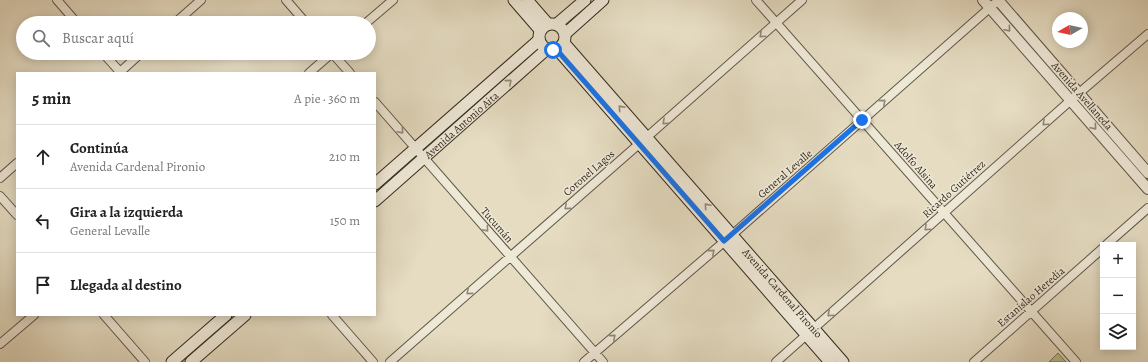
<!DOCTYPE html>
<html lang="es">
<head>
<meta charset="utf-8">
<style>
  body { margin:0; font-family:Alegreya,serif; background:#f2f2f2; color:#222 }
  .controls { position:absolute; right:12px; bottom:12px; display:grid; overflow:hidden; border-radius:0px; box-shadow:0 2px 10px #0003 }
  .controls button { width:36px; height:36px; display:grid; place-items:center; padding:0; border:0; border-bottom:1px solid #e0e0e0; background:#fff; color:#222; font:20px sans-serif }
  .compass { position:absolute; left:1052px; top:12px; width:36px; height:36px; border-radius:50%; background:#fff; box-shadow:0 2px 10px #0003; rotate:261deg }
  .stop { position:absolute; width:12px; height:12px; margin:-9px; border:3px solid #1a73e8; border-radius:50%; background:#fff }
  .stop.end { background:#1a73e8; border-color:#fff; box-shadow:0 1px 4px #0008 }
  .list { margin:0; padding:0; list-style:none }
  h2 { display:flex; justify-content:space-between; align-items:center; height:52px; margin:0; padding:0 16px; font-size:17px }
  h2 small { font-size:13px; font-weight:400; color:#767676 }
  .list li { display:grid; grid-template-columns:26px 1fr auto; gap:12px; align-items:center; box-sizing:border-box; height:64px; padding:0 16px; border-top:1px solid #e0e0e0 }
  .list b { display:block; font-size:15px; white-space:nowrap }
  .list p { margin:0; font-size:13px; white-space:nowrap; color:#767676 }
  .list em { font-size:13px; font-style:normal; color:#767676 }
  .icon { flex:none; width:22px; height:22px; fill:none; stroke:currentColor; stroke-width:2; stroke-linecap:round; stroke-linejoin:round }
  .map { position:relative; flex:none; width:1148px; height:362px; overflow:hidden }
  .search { position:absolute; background:#fff; box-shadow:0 2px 10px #0003; left:16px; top:16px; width:360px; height:44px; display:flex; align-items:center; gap:10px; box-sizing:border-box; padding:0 14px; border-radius:22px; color:#767676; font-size:15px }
  .panel { position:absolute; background:#fff; box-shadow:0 2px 10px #0003; left:16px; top:72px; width:360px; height:244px; border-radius:0px }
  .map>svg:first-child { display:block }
  .grass { fill:url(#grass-tufts); stroke:#767456 }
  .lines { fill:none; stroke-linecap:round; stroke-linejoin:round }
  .minor-casing { stroke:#605646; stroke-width:10 }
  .tertiary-casing { stroke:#605646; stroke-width:12 }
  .secondary-casing { stroke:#33291d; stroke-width:13 }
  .minor { stroke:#eee8d7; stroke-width:8 }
  .tertiary { stroke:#eee8d7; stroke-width:10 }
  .secondary { stroke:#eee8d7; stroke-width:11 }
  .oneway { stroke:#90887a }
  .route { stroke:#1a73e8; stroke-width:5 }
  .labels { text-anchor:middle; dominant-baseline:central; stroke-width:3; stroke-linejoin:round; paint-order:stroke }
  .street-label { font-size:11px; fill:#33291d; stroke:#eee8d7 }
</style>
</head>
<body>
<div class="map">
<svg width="1148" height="362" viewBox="0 0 1148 362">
  <defs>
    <pattern id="grass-tufts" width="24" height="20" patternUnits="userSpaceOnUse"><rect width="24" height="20" fill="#babf8f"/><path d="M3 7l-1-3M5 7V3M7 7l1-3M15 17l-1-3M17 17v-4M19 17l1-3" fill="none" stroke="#a0a47b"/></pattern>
  </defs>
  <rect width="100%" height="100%" fill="#e5dcc2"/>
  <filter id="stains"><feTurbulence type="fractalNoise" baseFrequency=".005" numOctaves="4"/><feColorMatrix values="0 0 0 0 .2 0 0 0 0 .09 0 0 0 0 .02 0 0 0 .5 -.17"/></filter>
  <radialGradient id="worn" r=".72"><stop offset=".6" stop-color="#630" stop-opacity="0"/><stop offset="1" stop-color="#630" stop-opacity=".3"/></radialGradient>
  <path class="grass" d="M1001 11 1067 87 1066 88 1000 12Z
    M537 48 540 51 432 145 429 142Z
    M1085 106 1148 178V184L1083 107Z
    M407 162 410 165 375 195V189Z
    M232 315H239L185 362H179Z
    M1058 353 1066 362H1049Z"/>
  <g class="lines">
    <defs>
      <path id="minor" d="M57 0 77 23
        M286 0 306 23
        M756 0 1076 362
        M175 23 201 0
        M366 23 393 0
        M103 53 121 73
        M332 53 350 73
        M119 73 141 53
        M309 73 332 53
        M375 102 603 362
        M0 178 17 163
        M0 196 17 215
        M1106 245 1148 208
        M104 315 145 362
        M332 315 373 362
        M0 344 34 315
        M390 362 647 137 802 0
        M584 362 732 235 994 4
        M776 362 1071 100 1148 34
        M974 362 1103 248"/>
      <path id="tertiary" d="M983 0 1148 189
        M998 0 1148 173"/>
      <g id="secondary">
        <path d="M514 0 540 30"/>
        <path d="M527 0 548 24"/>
        <circle cx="552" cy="37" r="13"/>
        <path d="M557 24 585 0"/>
        <path d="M565 34 603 0"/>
        <path id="s1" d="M564 43 843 362"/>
        <path d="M557 49 830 362"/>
        <path d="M375 184 539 40"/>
        <path id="s2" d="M375 201 547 49"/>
        <path d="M172 362 226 315"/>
        <path d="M191 362 245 315"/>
      </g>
    </defs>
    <use href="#minor" class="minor-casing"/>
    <use href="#tertiary" class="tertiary-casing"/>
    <use href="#secondary" class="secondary-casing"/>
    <use href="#minor" class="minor"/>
    <use href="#tertiary" class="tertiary"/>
    <use href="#secondary" class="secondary"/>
  </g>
  <defs><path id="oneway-chevron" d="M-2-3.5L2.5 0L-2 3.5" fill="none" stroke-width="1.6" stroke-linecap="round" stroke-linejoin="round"/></defs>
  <g class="oneway">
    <use href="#oneway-chevron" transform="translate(1008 29) rotate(49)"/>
    <use href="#oneway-chevron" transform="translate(762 35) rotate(138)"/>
    <use href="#oneway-chevron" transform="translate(509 82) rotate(-41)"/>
    <use href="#oneway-chevron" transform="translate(883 102) rotate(-41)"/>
    <use href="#oneway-chevron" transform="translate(621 108) rotate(-131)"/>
    <use href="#oneway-chevron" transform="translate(665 122) rotate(138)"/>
    <use href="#oneway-chevron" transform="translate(1045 123) rotate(138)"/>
    <use href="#oneway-chevron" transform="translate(1094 127) rotate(49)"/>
    <use href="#oneway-chevron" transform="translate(401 131) rotate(49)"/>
    <use href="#oneway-chevron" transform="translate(707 206) rotate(-131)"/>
    <use href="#oneway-chevron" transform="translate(567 207) rotate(139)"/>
    <use href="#oneway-chevron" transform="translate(927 228) rotate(138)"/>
    <use href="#oneway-chevron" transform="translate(486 229) rotate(49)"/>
    <use href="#oneway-chevron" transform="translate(712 252) rotate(-41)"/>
    <use href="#oneway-chevron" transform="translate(469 292) rotate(139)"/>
    <use href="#oneway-chevron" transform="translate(830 314) rotate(138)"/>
    <use href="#oneway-chevron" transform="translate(613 337) rotate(-41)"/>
  </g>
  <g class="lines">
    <path class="route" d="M553 50 556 49 724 241 862 120"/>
  </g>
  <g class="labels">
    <g class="street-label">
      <text transform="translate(1082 96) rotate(49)">Avenida Avellaneda</text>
      <text stroke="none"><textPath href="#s2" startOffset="115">Avenida Antonio Aita</textPath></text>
      <text transform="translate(916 165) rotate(49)">Adolfo Alsina</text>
      <text transform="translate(589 173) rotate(-41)">Coronel Lagos</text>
      <text transform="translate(785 174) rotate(-41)">General Levalle</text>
      <text transform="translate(954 189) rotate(-42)">Ricardo Gutiérrez</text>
      <text transform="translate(497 225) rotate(49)">Tucumán</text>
      <text stroke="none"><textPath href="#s1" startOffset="332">Avenida Cardenal Pironio</textPath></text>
      <text transform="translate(1031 297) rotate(-41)">Estanislao Heredia</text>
    </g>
  </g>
  <rect width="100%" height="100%" filter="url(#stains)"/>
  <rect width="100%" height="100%" fill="url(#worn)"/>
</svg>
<div class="controls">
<button>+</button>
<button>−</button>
<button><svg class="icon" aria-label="layers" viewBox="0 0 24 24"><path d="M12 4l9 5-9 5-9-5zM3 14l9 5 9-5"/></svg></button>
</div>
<svg class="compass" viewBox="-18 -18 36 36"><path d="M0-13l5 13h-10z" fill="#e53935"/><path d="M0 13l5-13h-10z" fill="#767676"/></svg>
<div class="stop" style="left:553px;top:50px"></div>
<div class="stop end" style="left:862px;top:120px"></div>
<div class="search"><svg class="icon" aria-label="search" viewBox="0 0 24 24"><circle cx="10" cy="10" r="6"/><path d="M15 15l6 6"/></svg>Buscar aquí</div>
<section class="panel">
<h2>5 min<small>A pie · 360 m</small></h2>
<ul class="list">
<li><svg class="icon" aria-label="ahead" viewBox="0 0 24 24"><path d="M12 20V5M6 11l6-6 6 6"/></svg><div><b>Continúa</b><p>Avenida Cardenal Pironio</p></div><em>210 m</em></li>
<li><svg class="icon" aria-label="left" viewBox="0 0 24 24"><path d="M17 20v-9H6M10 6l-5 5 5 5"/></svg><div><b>Gira a la izquierda</b><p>General Levalle</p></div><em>150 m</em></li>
<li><svg class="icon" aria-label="arrive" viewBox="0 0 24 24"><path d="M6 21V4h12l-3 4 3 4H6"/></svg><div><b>Llegada al destino</b></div></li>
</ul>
</section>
</div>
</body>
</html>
